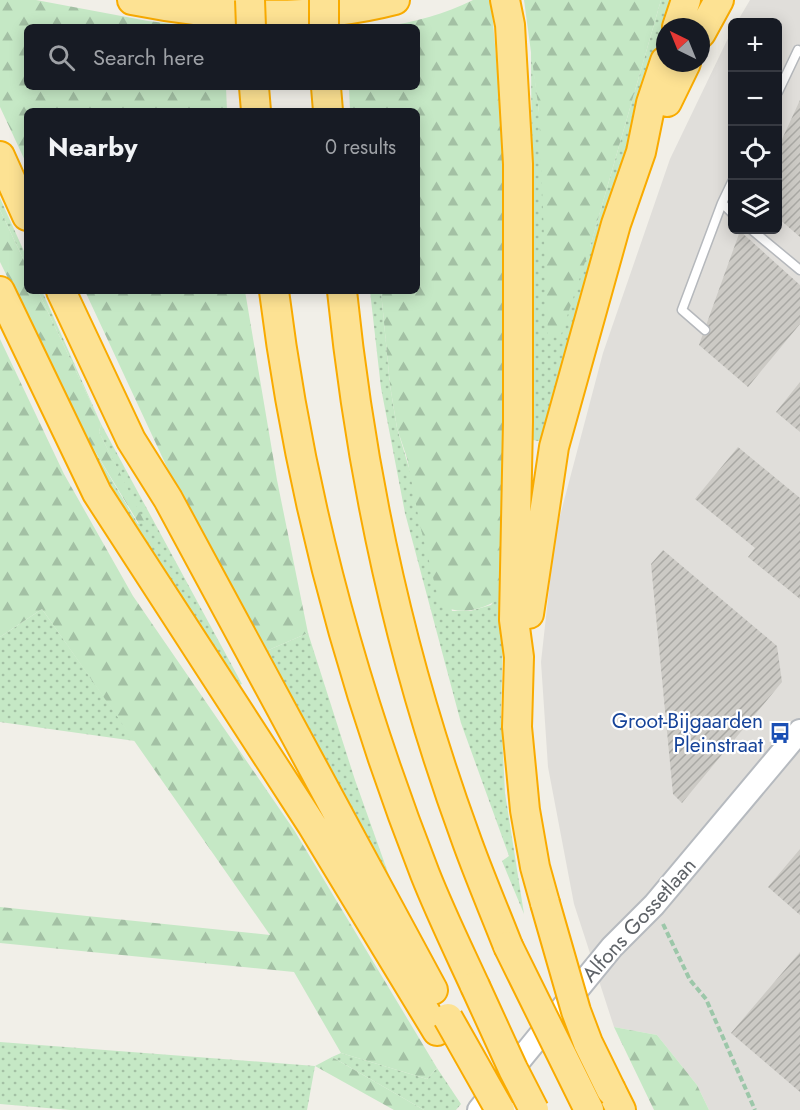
<!DOCTYPE html>
<html lang="en">
<head>
<meta charset="utf-8">
<style>
  body { margin:0; font-family:Jost,sans-serif; background:#20242c; color:#f1f3f6 }
  .controls { position:absolute; right:18px; top:18px; display:grid; overflow:hidden; border-radius:9px; box-shadow:0 3px 15px #0003 }
  .controls button { width:54px; height:54px; display:grid; place-items:center; padding:0; border:0; border-bottom:2px solid #363941; background:#171b24; color:#f1f3f6; font:30px sans-serif }
  .compass { position:absolute; left:656px; top:18px; width:54px; height:54px; border-radius:50%; background:#171b24; box-shadow:0 3px 15px #0003; rotate:317deg }
  .list { margin:0; padding:0; list-style:none }
  h2 { display:flex; justify-content:space-between; align-items:center; height:78px; margin:0; padding:0 24px; font-size:26px }
  h2 small { font-size:20px; font-weight:400; color:#9ea1a6 }
  .icon { flex:none; width:33px; height:33px; fill:none; stroke:currentColor; stroke-width:2; stroke-linecap:round; stroke-linejoin:round }
  .map { position:relative; flex:none; width:800px; height:1110px; overflow:hidden }
  .search { position:absolute; background:#171b24; box-shadow:0 3px 15px #0003; left:24px; top:24px; width:396px; height:66px; display:flex; align-items:center; gap:15px; box-sizing:border-box; padding:0 21px; border-radius:9px; color:#9ea1a6; font-size:22px }
  .panel { position:absolute; background:#171b24; box-shadow:0 3px 15px #0003; left:24px; top:108px; width:396px; height:186px; border-radius:9px }
  .map>svg:first-child { display:block }
  .industrial { fill:#e0deda }
  .grass { fill:url(#grass-dots) }
  .forest { fill:url(#forest-firs) }
  .building { fill:url(#building-hatch) }
  .lines { fill:none; stroke-linecap:round; stroke-linejoin:round }
  .lane-casing { stroke:#b5b8bc; stroke-width:11 }
  .secondary-casing { stroke:#b6babf; stroke-width:26 }
  .highway-casing { stroke:#f9ab00; stroke-width:32 }
  .path { stroke:#9cc7a9; stroke-width:4; stroke-dasharray:6 3; stroke-linecap:butt }
  .lane { stroke:#fff; stroke-width:8 }
  .secondary { stroke:#fff; stroke-width:22 }
  .highway { stroke:#fde293; stroke-width:28 }
  .highway-bridge-casing { stroke:#f9ab00; stroke-width:32; stroke-linecap:butt }
  .highway-bridge { stroke:#fde293; stroke-width:28 }
  .labels { text-anchor:middle; dominant-baseline:central; stroke-width:4.5; stroke-linejoin:round; paint-order:stroke }
  .transit-label { font-size:21px; fill:#164399; stroke:#fff; text-anchor:end }
  .street-label { font-size:21px; fill:#5f6368; stroke:#fff }
</style>
</head>
<body>
<div class="map">
<svg width="800" height="1110" viewBox="0 0 800 1110">
  <defs>
    <pattern id="grass-dots" width="8" height="8" patternUnits="userSpaceOnUse" patternTransform="scale(1.5)"><rect width="8" height="8" fill="#c5e8c5"/><path d="M2 2h.1M6 6h.1" fill="none" stroke="#a3c0a4" stroke-width="1.8" stroke-linecap="round"/></pattern>
    <pattern id="forest-firs" width="22" height="20" patternUnits="userSpaceOnUse" patternTransform="scale(1.5)"><rect width="22" height="20" fill="#c5e8c5"/><path d="M5 1l3.5 6h-7zM16 11l3.5 6h-7z" fill="#a3c0a4"/></pattern>
    <pattern id="building-hatch" width="6" height="6" patternUnits="userSpaceOnUse" patternTransform="scale(1.5)"><rect width="6" height="6" fill="#cccac5"/><path d="M-1 1l2-2M0 6l6-6M5 7l2-2" fill="none" stroke="#a9a8a4"/></pattern>
  </defs>
  <rect width="100%" height="100%" fill="#f1efe8"/>
  <path class="industrial" d="M750 0H800V1110H709L697 1085 657 1035 614 1027 574 904 548 767 541 662 555 535 603 353 670 159 732 30V230H778V22H737Z"/>
  <path class="grass" d="M661 0H676L665 27V34L591 264 542 440 538 441 533 440 531 47 539 112 590 247Z
    M0 198 27 258V267L0 210Z
    M38 291H42L101 424 242 684 237 686 111 488 84 433 138 524 143 521 99 432 101 424Z
    M370 291H381L390 385 397 428 452 611H470L491 605 504 588 501 714 505 793 524 914 502 861 509 856 461 723 405 513 381 388Z
    M42 609 135 741 0 722V637Z
    M308 633 355 780 397 898 264 652Z
    M0 1042 315 1066 307 1110H70L0 1104Z
    M341 1053 427 1079 437 1068 461 1104 456 1110H424L332 1057Z"/>
  <path class="forest" d="M0 0H36L148 21 198 27H27V87H226L227 111H27V165L0 107Z
    M473 0H491L503 136 504 588 502 597C483 610 461 616 440 605L420 525 407 458 397 428 390 385 381 291H417V111H350L349 87H417V27H383C414 22 445 14 473 0Z
    M524 0H661L590 247 560 338 548 335 539 112Z
    M0 210 27 267V291H38L101 424 99 432 144 521 139 524 84 433 0 262Z
    M85 291H245L277 480 308 633 264 652 185 506Z
    M0 339 64 474 133 596 294 830 437 1068 427 1079 341 1053 294 972 0 943V907L270 935 42 609 0 637Z
    M614 1027 657 1035 697 1085 709 1110H654Z
    M332 1057 424 1110H394L315 1066Z"/>
  <path class="building" d="M800 100V237L778 218V148Z
    M740 231 800 285V324L748 387 699 345Z
    M800 382V432L776 412Z
    M738 447 800 498V599L748 557 755 548 695 499Z
    M663 550 777 646 782 682 682 803 673 794 651 564Z
    M800 849V915L768 887Z
    M800 952V1092L731 1033Z"/>
  <g class="lines">
    <defs>
      <path id="lane" d="M778 92 798 50 800 52
        M732 182 722 203 732 213
        M752 230 800 270
        M705 330 682 310 722 203"/>
      <path id="secondary" d="M479 1110 612 947 654 905 800 731"/>
      <path id="highway" d="M132 0C217 17 310 22 395 0
        M505 0 510 25 518 164V422L514 620 519 657 517 727 525 810 535 867 545 903
        M677 27 686 0
        M701 33 719 0
        M254 87 256 111
        M326 87 328 111
        M667 102 686 63
        M0 156 27 216
        M0 291 97 493 312 825 437 1031
        M61 291 131 440 168 499 433 990
        M274 291C299 491 352 687 425 874 440 912 458 949 475 986
        M342 291C361 476 401 661 465 836 478 873 494 910 508 946
        M529 614 554 447 616 224 641 152 651 103 665 61
        M611 1090 621 1110"/>
    </defs>
    <use href="#lane" class="lane-casing"/>
    <use href="#secondary" class="secondary-casing"/>
    <use href="#highway" class="highway-casing"/>
    <path class="path" d="M663 924 690 980 706 999 755 1110"/>
    <use href="#lane" class="lane"/>
    <use href="#secondary" class="secondary"/>
    <use href="#highway" class="highway"/>
    <defs>
      <path id="highway-bridge" d="M250 0 251 27
        M324 0V27
        M545 903 576 1011 588 1043 611 1090
        M508 946 589 1110
        M475 986 513 1069 534 1110
        M448 1018 500 1110"/>
    </defs>
    <use href="#highway-bridge" class="highway-bridge-casing"/>
    <use href="#highway-bridge" class="highway-bridge"/>
  </g>
  <defs>
    <symbol id="bus-bare" viewBox="-9 -9 18 18"><path d="M-5-6H5V4H4V6H2V4H-2V6H-4V4H-5ZM-3.5-4V0h7V-4ZM-3.5 1.2v1.5H-2V1.2ZM2 1.2v1.5H3.5V1.2Z" fill="#1a4fb4" stroke="#fff" stroke-width="2.5" paint-order="stroke"/></symbol>
  </defs>
  <g fill-rule="evenodd">
    <use href="#bus-bare" x="765" y="718" width="30" height="30"/>
  </g>
  <g class="labels">
    <g class="transit-label">
      <text x="763" y="721">Groot-Bijgaarden<tspan x="763" dy="24">Pleinstraat</tspan></text>
    </g>
    <g class="street-label">
      <text transform="translate(639 920) rotate(-48)">Alfons Gossetlaan</text>
    </g>
  </g>
</svg>
<div class="controls">
<button>+</button>
<button>−</button>
<button><svg class="icon" aria-label="locate" viewBox="0 0 24 24"><circle cx="12" cy="12" r="6"/><path d="M12 2v4M12 18v4M2 12h4M18 12h4"/></svg></button>
<button><svg class="icon" aria-label="layers" viewBox="0 0 24 24"><path d="M12 4l9 5-9 5-9-5zM3 14l9 5 9-5"/></svg></button>
</div>
<svg class="compass" viewBox="-18 -18 36 36"><path d="M0-13l5 13h-10z" fill="#e53935"/><path d="M0 13l5-13h-10z" fill="#9ea1a6"/></svg>
<div class="search"><svg class="icon" aria-label="search" viewBox="0 0 24 24"><circle cx="10" cy="10" r="6"/><path d="M15 15l6 6"/></svg>Search here</div>
<section class="panel">
<h2>Nearby<small>0 results</small></h2>
<ul class="list">
</ul>
</section>
</div>
</body>
</html>
